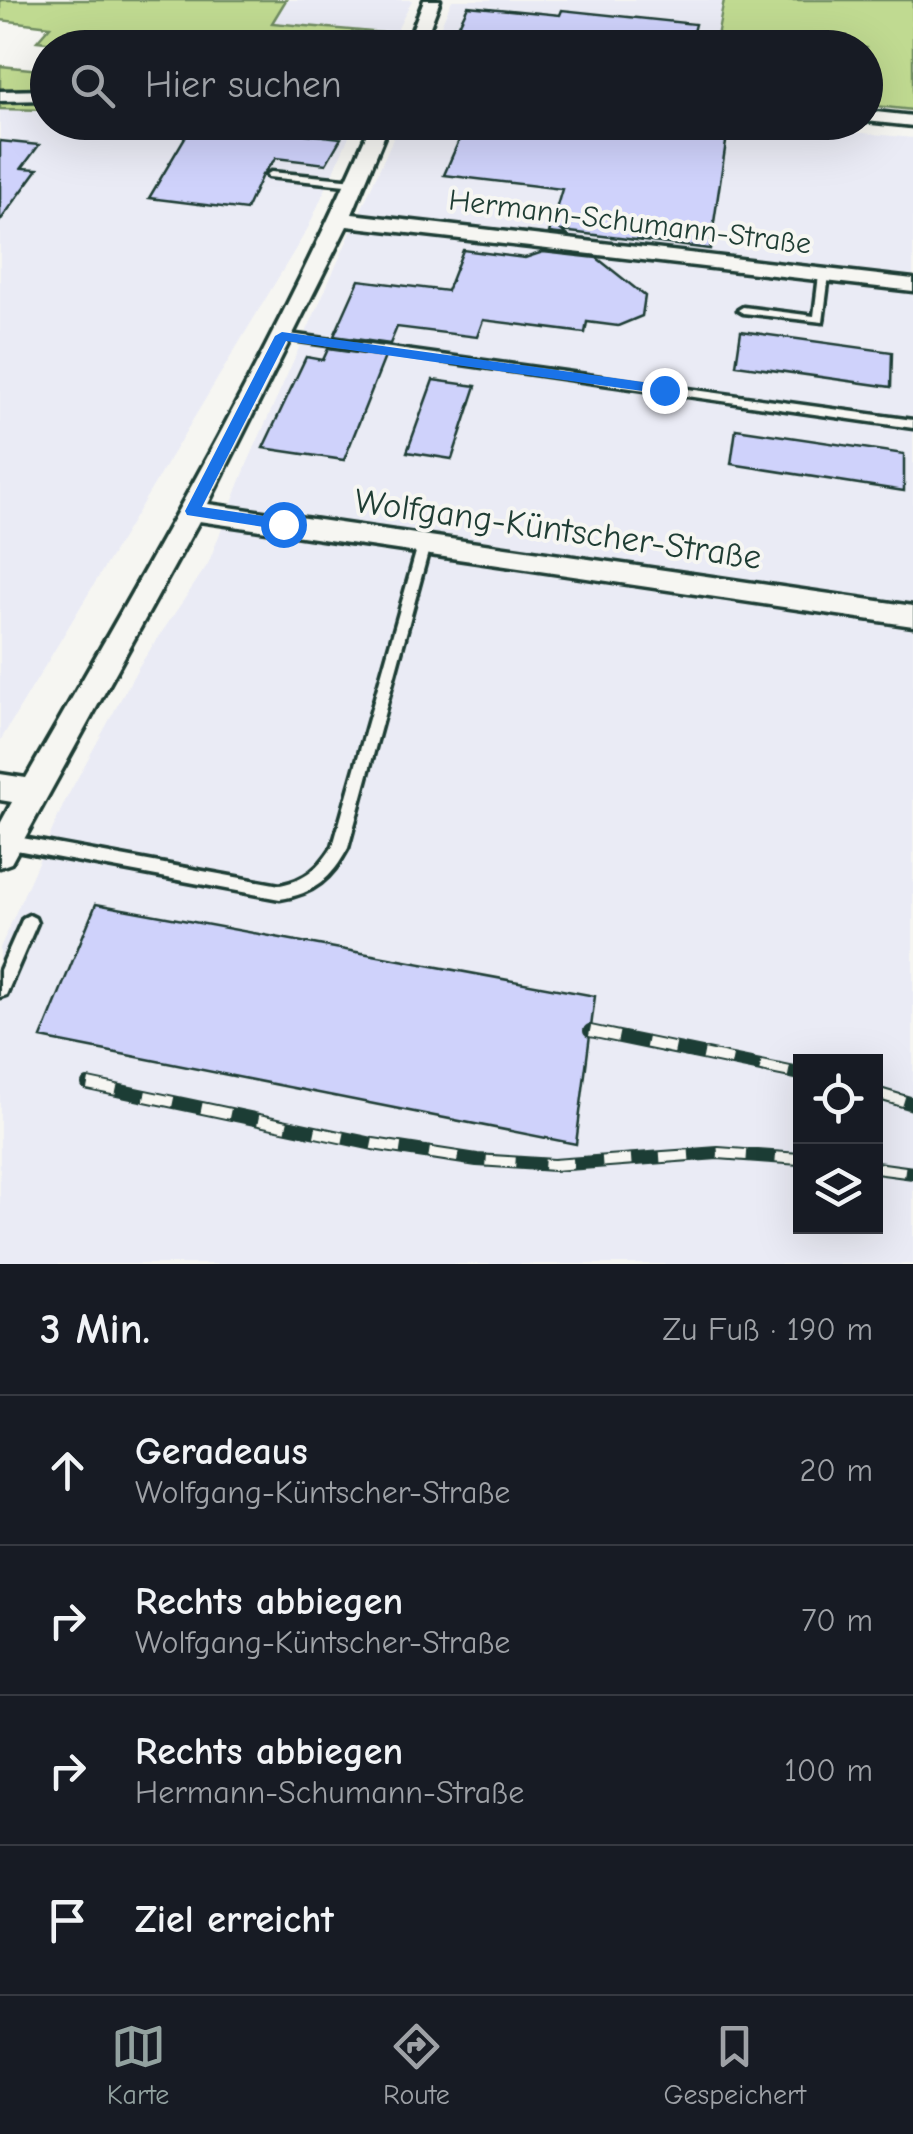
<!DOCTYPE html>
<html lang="de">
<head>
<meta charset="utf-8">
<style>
  body { margin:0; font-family:"Comic Neue",sans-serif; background:#242831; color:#f1f3f6 }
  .controls { position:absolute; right:30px; bottom:30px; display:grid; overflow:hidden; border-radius:0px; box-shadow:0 10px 40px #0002 }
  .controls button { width:90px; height:90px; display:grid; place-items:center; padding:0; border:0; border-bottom:2px solid #363941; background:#171b24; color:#f1f3f6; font:50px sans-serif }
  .stop { position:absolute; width:30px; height:30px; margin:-22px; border:8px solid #1a73e8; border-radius:50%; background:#fff }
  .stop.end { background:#1a73e8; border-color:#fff; box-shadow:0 2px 10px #0008 }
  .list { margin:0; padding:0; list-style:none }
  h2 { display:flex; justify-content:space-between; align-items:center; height:130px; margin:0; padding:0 40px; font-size:42px }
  h2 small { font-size:32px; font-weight:400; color:#9ea1a6 }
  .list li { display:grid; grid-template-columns:65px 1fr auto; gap:30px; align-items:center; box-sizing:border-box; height:150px; padding:0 40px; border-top:2px solid #363941 }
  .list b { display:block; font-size:38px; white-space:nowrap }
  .list p { margin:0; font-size:32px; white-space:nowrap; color:#9ea1a6 }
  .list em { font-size:32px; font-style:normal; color:#9ea1a6 }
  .icon { flex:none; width:55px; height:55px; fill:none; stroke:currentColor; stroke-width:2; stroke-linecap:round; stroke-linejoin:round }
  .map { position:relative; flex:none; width:913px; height:1264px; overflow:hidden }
  .search { position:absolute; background:#171b24; box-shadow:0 10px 40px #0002; left:30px; right:30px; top:30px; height:110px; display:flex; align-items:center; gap:25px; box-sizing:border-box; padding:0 35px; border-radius:55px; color:#9ea1a6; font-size:38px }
  .sheet { height:730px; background:#171b24 }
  nav { display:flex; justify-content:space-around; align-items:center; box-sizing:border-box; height:140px; border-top:2px solid #363941; background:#171b24; font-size:28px; color:#9ea1a6 }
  nav a { display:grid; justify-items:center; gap:5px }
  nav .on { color:#92a19f }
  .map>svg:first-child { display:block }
  .built { fill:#eaebf5; fill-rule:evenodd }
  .green { fill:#c0da91; stroke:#708c62; stroke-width:2.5 }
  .building { fill:#cfd2fb; stroke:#1f3d34; stroke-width:2.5 }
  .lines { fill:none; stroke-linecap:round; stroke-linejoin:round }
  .service-casing { stroke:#1f3d34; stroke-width:7 }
  .minor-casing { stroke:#1f3d34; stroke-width:7 }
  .service { fill:#f6f6f2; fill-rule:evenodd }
  .minor { fill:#f6f6f2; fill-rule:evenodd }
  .rail-casing { stroke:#1f3d34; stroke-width:14 }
  .rail { stroke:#f6f6f2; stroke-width:10; stroke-dasharray:29; stroke-linecap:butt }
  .route { fill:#1a73e8 }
  .labels { text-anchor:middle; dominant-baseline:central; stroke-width:8; stroke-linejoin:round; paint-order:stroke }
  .far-street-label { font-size:30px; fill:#1f3d34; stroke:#f6f6f2 }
  .street-label { font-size:35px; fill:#1f3d34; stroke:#f6f6f2 }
</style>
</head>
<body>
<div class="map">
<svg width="913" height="1264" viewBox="0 0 913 1264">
  <rect width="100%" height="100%" fill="#f6f6f2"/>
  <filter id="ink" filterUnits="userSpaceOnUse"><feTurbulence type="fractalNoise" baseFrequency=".01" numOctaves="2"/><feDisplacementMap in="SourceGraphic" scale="20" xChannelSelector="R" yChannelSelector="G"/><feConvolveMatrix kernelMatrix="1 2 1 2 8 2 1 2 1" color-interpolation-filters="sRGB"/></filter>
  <g filter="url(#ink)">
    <path class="built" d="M286 0H412L395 34 271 23Z
      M452 0H724L715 47 431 48Z
      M0 109 47 110 48 122 355 123 308 228 0 741Z
      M754 122 913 138V1264H0V948L66 799 139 666 208 564 248 462 400 123ZM800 1062H876V1226H800Z"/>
    <path class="green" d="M0 0H286L272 23 395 34 385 48H102L37 41 50 26 0 20Z
      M724 0H913V110L866 105V48L715 47Z
      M47 63V110L0 109V66L40 70Z"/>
    <path class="building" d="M468 6 560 15 562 10 695 24 689 48H548L549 43 455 33Z
      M194 122H239L237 126 341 138 326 164 276 158 262 175 246 210 149 198Z
      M467 122H668L728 129 710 249 562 231 567 235 549 233 562 189 444 175Z
      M0 141 39 145 22 168 38 169 0 221Z
      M463 250 525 258 543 252 597 258 645 296 642 316 618 326 587 322 585 333 483 320 477 337 397 327 390 344 334 336 359 280 447 291Z
      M741 331 892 352 891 387 736 365Z
      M328 349 385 357 344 460 263 448 306 357 323 360Z
      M433 380 476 386 452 459 407 452Z
      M736 429 904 454V491L731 464Z
      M96 904 595 996 576 1144 41 1038Z"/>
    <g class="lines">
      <defs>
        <path id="service" d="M271 172 355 180 360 183 355 186 268 177 266 175Z
          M824 272 829 275 823 322 743 313 738 310 743 307 814 316 819 275Z
          M282 333 913 420V428L278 338V334Z
          M424 540 430 545 348 848C332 878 314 894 280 899L0 847V838L6 835 280 885C306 880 319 868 333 846L418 545Z
          M29 915 35 918 37 923 6 995 0 997V970L23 918Z"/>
        <path id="minor" d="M424 0H440L422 48H405Z
          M48 90V100L0 101V91Z
          M866 111 913 116V126L866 121Z
          M372 122H390L352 214 913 279V291L347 226 208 504 913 606V626L199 521 11 863 0 867V824L12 802 0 800V774L26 778C149 564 274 350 372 122Z"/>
      </defs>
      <use href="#service" class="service-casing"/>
      <use href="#minor" class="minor-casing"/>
      <use href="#service" class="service"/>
      <use href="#minor" class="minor"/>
      <defs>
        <path id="rail" d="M590 1031 800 1074
          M88 1084 373 1144 477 1160 554 1165 718 1153 800 1159
          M876 1093 913 1104
          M876 1168 913 1173"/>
      </defs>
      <use href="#rail" class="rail-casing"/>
      <use href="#rail" class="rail"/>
    </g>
  </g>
  <path class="route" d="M282 332 664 385 671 390 664 394 286 341 202 507 283 519 290 524 283 530 187 515 185 511 275 336Z"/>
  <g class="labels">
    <g class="far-street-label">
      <text transform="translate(630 222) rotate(7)">Hermann-Schumann-Straße</text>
    </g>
    <g class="street-label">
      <text transform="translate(558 529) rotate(8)">Wolfgang-Küntscher-Straße</text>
    </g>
  </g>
</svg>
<div class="controls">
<button><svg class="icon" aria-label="locate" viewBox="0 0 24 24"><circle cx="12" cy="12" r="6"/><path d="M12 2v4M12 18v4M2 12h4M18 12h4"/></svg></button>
<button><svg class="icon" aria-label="layers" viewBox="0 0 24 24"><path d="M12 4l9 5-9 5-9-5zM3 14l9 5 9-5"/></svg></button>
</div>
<div class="stop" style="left:283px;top:524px"></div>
<div class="stop end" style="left:664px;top:390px"></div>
<div class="search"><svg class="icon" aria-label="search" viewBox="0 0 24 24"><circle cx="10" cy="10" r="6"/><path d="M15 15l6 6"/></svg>Hier suchen</div>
</div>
<section class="sheet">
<h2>3 Min.<small>Zu Fuß · 190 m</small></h2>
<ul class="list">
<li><svg class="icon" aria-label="ahead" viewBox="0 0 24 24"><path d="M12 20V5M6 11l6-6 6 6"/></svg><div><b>Geradeaus</b><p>Wolfgang-Küntscher-Straße</p></div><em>20 m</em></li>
<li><svg class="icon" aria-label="right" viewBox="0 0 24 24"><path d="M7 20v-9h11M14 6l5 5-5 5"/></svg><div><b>Rechts abbiegen</b><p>Wolfgang-Küntscher-Straße</p></div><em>70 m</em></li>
<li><svg class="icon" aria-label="right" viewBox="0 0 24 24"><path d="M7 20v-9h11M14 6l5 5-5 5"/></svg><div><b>Rechts abbiegen</b><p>Hermann-Schumann-Straße</p></div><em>100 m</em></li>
<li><svg class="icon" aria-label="arrive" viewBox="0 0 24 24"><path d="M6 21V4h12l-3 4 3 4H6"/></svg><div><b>Ziel erreicht</b></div></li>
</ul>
</section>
<nav>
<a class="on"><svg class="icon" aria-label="map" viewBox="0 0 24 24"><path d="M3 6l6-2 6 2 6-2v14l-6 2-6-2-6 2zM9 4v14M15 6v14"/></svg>Karte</a>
<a><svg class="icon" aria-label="directions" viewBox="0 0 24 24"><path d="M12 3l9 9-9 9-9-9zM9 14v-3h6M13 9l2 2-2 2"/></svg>Route</a>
<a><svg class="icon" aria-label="saved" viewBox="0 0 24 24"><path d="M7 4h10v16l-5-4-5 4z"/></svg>Gespeichert</a>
</nav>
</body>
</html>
